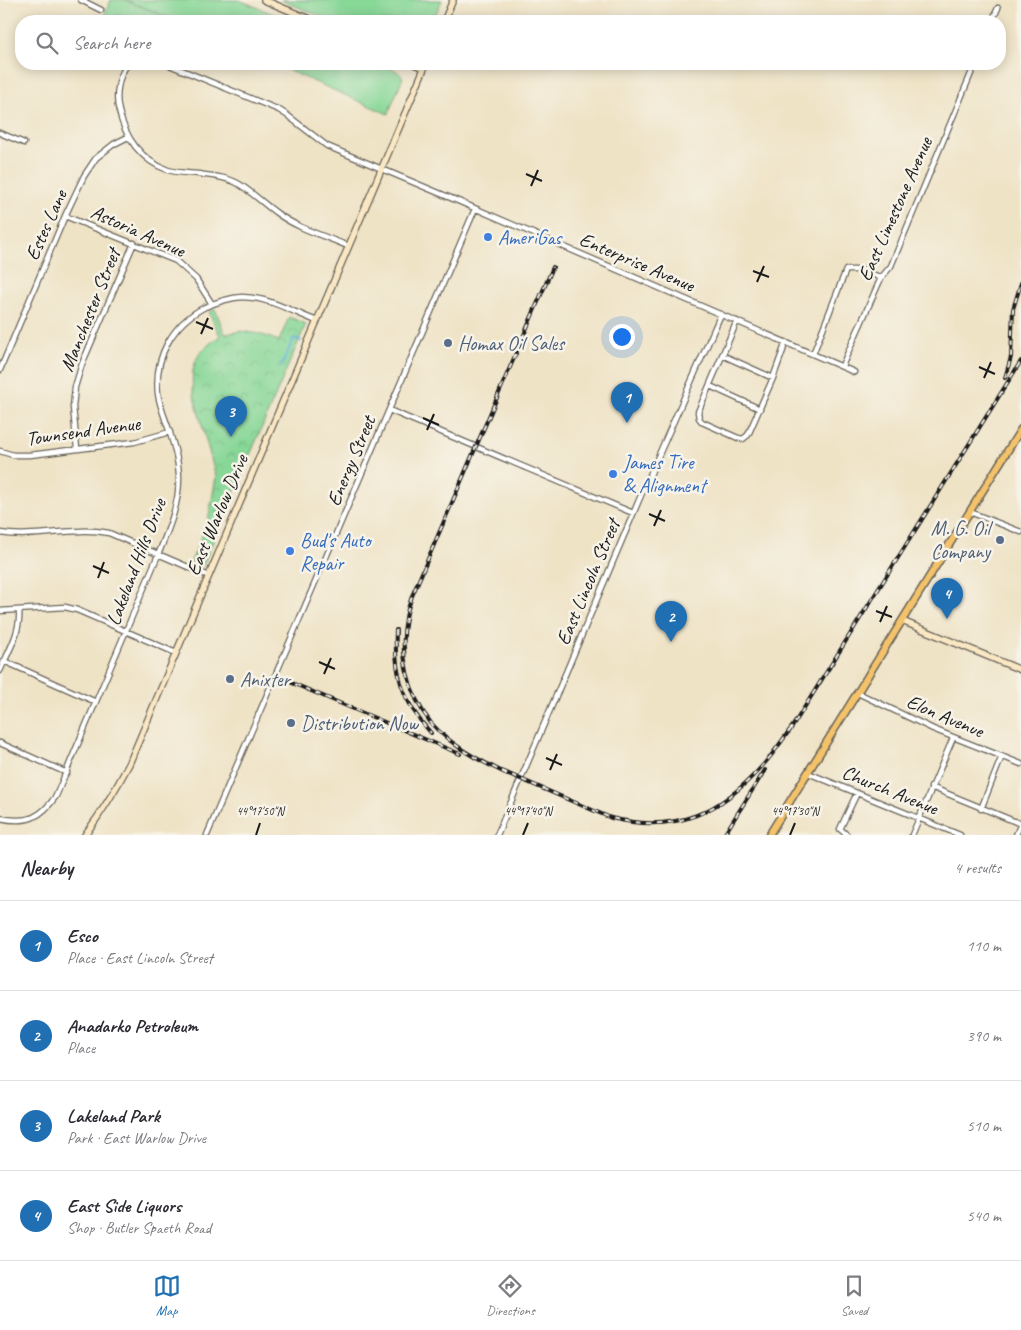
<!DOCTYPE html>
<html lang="en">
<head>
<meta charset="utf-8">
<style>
  body { margin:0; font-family:Caveat,sans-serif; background:#f7f7f7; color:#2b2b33 }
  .you { position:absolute; left:621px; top:336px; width:18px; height:18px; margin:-12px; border:4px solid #fff; border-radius:50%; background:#1a73e8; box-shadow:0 0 0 8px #1a73e833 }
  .badge { display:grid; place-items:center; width:32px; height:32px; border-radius:50%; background:#1f6fb2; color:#fff; font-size:16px; font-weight:700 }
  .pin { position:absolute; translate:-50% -41px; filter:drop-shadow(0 1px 2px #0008) }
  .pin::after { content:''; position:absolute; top:26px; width:18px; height:15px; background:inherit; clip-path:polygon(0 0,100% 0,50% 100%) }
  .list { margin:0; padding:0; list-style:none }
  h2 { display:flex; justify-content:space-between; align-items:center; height:65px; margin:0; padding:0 20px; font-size:21px }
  h2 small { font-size:16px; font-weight:400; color:#7c7c81 }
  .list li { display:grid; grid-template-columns:32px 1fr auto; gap:15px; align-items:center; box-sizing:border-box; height:90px; padding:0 20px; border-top:1px solid #e1e1e2 }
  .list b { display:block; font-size:19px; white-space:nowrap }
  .list p { margin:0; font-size:16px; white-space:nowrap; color:#7c7c81 }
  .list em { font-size:16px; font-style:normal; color:#7c7c81 }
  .icon { flex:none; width:28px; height:28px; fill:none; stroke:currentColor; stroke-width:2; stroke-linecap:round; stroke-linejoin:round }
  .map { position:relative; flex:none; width:1021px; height:835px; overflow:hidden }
  .search { position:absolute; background:#fff; box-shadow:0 2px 12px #0003; left:15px; right:15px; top:15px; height:55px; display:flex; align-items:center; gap:12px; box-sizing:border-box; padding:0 18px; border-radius:20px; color:#7c7c81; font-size:19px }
  .sheet { height:425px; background:#fff }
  nav { display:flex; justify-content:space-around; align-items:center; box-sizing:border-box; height:70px; border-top:1px solid #e1e1e2; background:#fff; font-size:14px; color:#7c7c81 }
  nav a { display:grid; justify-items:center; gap:2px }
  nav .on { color:#1f6fb2 }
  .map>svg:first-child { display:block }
  .green { fill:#87d797; stroke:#527a5a }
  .park { fill:url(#park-crowns); stroke:#527a5a }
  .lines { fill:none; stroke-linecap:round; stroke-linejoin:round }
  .stream { stroke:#5fafd9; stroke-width:2 }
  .street-casing { stroke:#666258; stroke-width:7 }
  .secondary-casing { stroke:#666258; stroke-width:8 }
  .primary-casing { stroke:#666258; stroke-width:9 }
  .street { stroke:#fff; stroke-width:4.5 }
  .secondary { stroke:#fae7c3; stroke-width:5.5 }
  .primary { stroke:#f3c26a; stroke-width:6 }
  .rail-casing { stroke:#1c1c1c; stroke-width:4 }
  .rail { stroke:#f7f3e8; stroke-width:2; stroke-dasharray:5.5; stroke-linecap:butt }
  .ticks { fill:none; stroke:#1c1c1c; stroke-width:2 }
  .shop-dot { fill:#3f7fe0; stroke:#f7f3e8; stroke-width:2 }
  .service-dot { fill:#5c6f8a; stroke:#f7f3e8; stroke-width:2 }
  .labels { text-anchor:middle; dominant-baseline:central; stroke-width:5; stroke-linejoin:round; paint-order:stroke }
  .street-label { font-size:20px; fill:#1c1c1c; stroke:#f7f3e8 }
  .shop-label { font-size:20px; fill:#366cbe; stroke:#f7f3e8; text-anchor:start }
  .service-label { font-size:20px; fill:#4e5e75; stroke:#f7f3e8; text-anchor:start }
  .ticks-label { font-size:12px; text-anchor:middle; fill:#1c1c1c; stroke:#f7f3e8; stroke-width:5; stroke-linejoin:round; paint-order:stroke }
</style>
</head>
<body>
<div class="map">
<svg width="1021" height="835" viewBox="0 0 1021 835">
  <defs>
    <pattern id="park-crowns" width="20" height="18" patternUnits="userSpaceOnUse" patternTransform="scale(1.25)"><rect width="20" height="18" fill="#87d797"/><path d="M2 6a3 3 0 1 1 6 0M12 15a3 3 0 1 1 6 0" fill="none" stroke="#74b882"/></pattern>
  </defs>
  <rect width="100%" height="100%" fill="#f7f3e8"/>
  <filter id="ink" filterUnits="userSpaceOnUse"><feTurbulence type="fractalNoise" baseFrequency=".02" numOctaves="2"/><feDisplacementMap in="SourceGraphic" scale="10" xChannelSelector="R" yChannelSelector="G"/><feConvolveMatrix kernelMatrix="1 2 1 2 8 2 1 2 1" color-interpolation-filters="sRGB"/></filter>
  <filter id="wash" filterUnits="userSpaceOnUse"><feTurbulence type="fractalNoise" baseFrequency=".0096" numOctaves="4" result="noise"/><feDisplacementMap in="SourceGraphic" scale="20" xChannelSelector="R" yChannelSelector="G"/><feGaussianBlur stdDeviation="1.12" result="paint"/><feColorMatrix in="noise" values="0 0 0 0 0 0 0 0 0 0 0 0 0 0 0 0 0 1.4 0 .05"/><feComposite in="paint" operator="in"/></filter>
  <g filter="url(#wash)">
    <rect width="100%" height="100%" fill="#efe3c6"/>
    <path class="green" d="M125 0H239L291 21H177Z
      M281 0H442L433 21H332Z
      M274 64H384L397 71 403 77 388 114Z"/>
    <path class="park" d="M111 0H125L177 21H102Z
      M215 309 225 334 241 331 260 334 279 341 289 317 306 324 203 565 199 566 191 562 208 521 216 477 194 396C191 382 191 364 201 352 206 346 213 341 220 336L209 312Z"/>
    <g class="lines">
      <path class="stream" d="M281 367 294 338 301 341"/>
    </g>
  </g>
  <g filter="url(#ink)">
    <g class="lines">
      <defs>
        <path id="street" d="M81 0 101 10
          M992 21 998 8
          M128 64C118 75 115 97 119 111 125 137 141 161 168 170 178 173 188 173 198 174 212 176 227 177 239 184 253 193 265 205 278 214 299 229 325 236 348 246
          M167 64 279 110 287 115 327 146 458 201 854 372
          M0 133 24 143
          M65 216 176 261 196 279 212 304
          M737 321 698 412 699 418 702 422 738 438 743 439 748 435 773 378 786 342
          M813 354 846 270H864L881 278
          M722 355 773 378
          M842 366 881 278 891 266 975 64
          M0 370 65 216 84 176 96 158 114 144 128 137
          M710 386 760 409
          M389 410 633 513
          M77 449 73 407 75 387 82 364 134 243
          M0 451 13 455H30L134 442 170 432
          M970 512 1021 532
          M0 533C36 539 73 526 109 533L209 576
          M0 611 65 607 77 610 176 653
          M4 661 96 702
          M0 671C8 652 21 632 19 611
          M858 693 933 729 1021 764
          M0 743 67 773
          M808 773 960 835
          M931 787 1021 824
          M981 809 1002 756
          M0 818C27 824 41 818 56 796L158 555C168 530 179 506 179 478 179 462 174 446 169 430 165 418 160 407 158 394 154 357 172 324 205 307 217 302 229 298 242 297 268 297 293 312 317 321
          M207 835 475 209
          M497 835 642 493 721 314
          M847 835 840 829 857 793
          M912 835 953 738
          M1016 835 1021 823"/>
        <path id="secondary" d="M264 0 314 21
          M444 21 453 0
          M414 64 424 68
          M902 621 1021 670
          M85 835C102 812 116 789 129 764L426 64"/>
        <path id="primary" d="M769 835 1021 429"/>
      </defs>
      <use href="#street" class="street-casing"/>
      <use href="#secondary" class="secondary-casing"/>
      <use href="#primary" class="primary-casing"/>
      <use href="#street" class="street"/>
      <use href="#secondary" class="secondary"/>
      <use href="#primary" class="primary"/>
      <defs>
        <path id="rail" d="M1005 378 1011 357 1013 309 1021 283
          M396 630C394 672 401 701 431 733
          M285 680 460 754
          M789 732 1021 361
          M502 771 611 818C676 834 721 813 764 764 774 753 783 739 792 727
          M507 774C491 766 474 758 460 748 450 741 439 732 431 723 408 694 399 654 406 618 407 610 410 603 412 596L553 267
          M724 835 765 770"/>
      </defs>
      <use href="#rail" class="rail-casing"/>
      <use href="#rail" class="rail"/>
    </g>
  </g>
  <path class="ticks" d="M526 174 542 181M531 186 538 170M753 271 769 277M757 282 764 266M196 322 213 329M201 334 208 318M979 367 995 374M984 378 991 362M423 418 439 425M427 430 434 414M649 514 665 521M654 526 661 510M93 566 109 573M98 578 104 562M876 611 892 617M880 622 887 606M319 662 335 669M324 674 331 658M546 758 562 765M550 770 557 754M256 835 260 823M523 835 528 823M790 835 795 823"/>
  <g class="shop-dot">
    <circle cx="488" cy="237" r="5"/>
    <circle cx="613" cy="474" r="5"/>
    <circle cx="290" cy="551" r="5"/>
  </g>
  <g class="service-dot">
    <circle cx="448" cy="343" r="5"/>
    <circle cx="1000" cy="540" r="5"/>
    <circle cx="230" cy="679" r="5"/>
    <circle cx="291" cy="723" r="5"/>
  </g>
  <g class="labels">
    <g class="street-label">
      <text transform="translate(895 209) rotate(-66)">East Limestone Avenue</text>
      <text transform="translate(46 225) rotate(-66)">Estes Lane</text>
      <text transform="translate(138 231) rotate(24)">Astoria Avenue</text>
      <text transform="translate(637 262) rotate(23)">Enterprise Avenue</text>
      <text transform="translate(90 310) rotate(-68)">Manchester Street</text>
      <text transform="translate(83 431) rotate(-8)">Townsend Avenue</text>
      <text transform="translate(351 461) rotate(-67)">Energy Street</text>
      <text transform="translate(217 515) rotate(-67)">East Warlow Drive</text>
      <text transform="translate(136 562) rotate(-69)">Lakeland Hills Drive</text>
      <text transform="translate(588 582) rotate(-67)">East Lincoln Street</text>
      <text transform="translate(945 716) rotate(23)">Elon Avenue</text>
      <text transform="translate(890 790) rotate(22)">Church Avenue</text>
    </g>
    <g class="shop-label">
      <text x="498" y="237">AmeriGas</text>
      <text x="623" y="462">James Tire<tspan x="623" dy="23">&amp; Alignment</tspan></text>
      <text x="300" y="540">Bud's Auto<tspan x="300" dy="23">Repair</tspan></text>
    </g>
    <g class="service-label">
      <text x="458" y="343">Homax Oil Sales</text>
      <text x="990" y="528" text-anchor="end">M. G. Oil<tspan x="990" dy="23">Company</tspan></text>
      <text x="240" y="679">Anixter</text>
      <text x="301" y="723">Distribution Now</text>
    </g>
  </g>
  <g class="ticks-label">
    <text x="260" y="815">44°17'50"N</text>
    <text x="528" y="815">44°17'40"N</text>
    <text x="795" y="815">44°17'30"N</text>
  </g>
</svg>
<div class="you"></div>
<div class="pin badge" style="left:627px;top:423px">1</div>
<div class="pin badge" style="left:671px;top:642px">2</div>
<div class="pin badge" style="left:231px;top:437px">3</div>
<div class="pin badge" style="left:947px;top:619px">4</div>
<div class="search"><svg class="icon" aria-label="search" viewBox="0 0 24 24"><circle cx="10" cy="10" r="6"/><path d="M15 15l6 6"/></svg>Search here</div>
</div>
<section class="sheet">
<h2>Nearby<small>4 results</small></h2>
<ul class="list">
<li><span class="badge">1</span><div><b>Esco</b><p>Place · East Lincoln Street</p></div><em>110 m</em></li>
<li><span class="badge">2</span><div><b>Anadarko Petroleum</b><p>Place</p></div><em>390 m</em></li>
<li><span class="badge">3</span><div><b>Lakeland Park</b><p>Park · East Warlow Drive</p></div><em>510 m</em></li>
<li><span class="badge">4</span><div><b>East Side Liquors</b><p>Shop · Butler Spaeth Road</p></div><em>540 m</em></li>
</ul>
</section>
<nav>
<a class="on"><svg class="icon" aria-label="map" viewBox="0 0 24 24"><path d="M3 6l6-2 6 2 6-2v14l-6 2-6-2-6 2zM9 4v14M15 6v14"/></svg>Map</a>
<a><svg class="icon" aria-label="directions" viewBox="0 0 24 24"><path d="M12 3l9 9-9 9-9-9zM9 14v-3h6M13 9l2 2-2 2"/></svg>Directions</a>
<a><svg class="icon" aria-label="saved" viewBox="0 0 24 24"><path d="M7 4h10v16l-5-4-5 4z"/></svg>Saved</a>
</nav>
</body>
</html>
